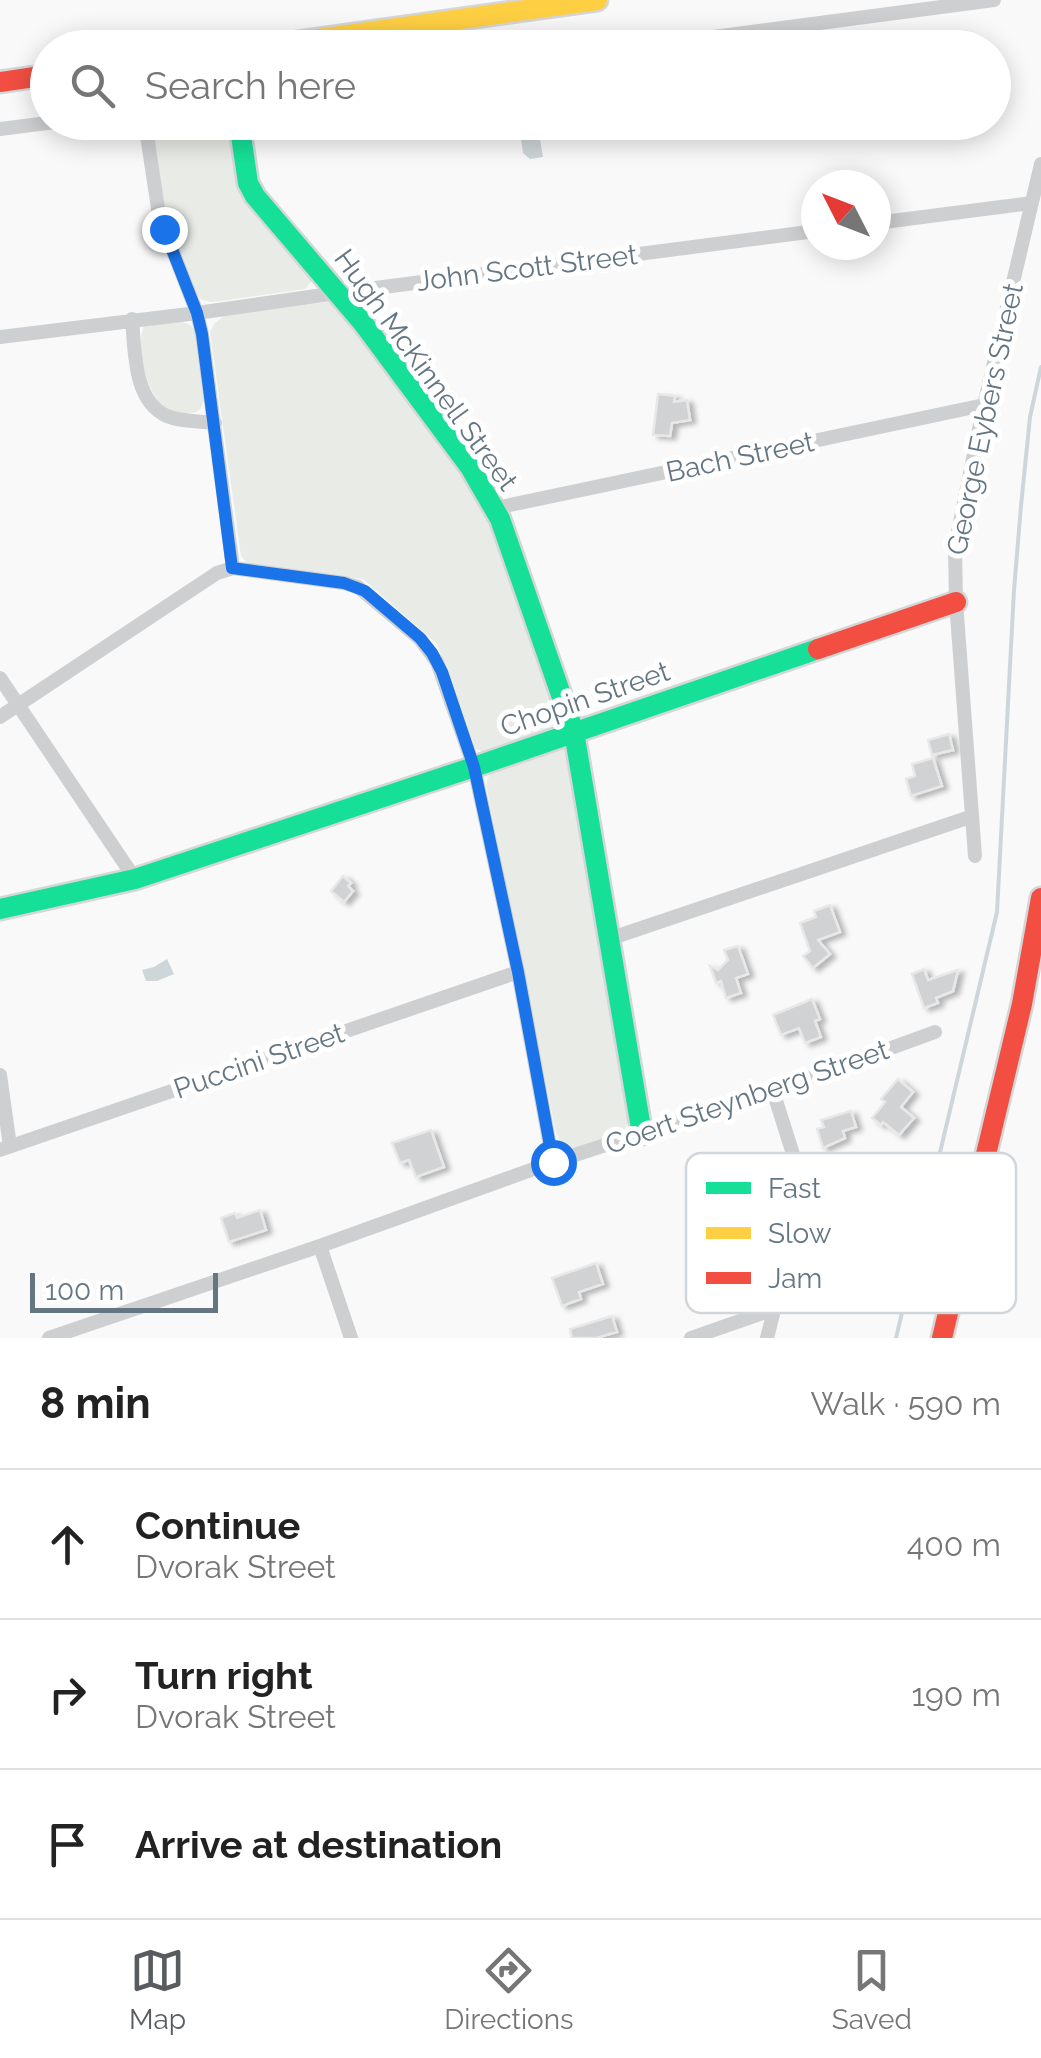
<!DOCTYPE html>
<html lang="en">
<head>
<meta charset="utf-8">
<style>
  body { margin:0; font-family:Raleway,sans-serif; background:#f6f6f6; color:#222 }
  .compass { position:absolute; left:801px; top:170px; width:90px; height:90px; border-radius:50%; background:#fff; box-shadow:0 5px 25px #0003; rotate:312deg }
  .scale { position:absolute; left:30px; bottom:25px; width:188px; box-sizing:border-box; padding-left:10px; border:5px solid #657683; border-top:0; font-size:28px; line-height:35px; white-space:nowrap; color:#657683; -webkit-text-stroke:8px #fff; paint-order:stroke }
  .stop { position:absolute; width:30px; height:30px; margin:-22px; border:8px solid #1a73e8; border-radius:50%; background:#fff }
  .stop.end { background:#1a73e8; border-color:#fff; box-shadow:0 2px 10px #0008 }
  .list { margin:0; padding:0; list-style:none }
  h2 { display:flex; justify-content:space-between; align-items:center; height:130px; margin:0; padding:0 40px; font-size:42px }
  h2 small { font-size:32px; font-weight:400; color:#767676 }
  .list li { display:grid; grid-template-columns:65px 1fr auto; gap:30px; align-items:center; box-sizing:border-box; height:150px; padding:0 40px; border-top:2px solid #e0e0e0 }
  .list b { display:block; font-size:38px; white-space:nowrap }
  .list p { margin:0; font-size:32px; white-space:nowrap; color:#767676 }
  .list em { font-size:32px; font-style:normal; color:#767676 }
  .icon { flex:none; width:55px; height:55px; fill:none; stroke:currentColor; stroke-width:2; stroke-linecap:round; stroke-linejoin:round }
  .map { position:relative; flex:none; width:1041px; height:1338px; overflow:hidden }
  .search { position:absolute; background:#fff; box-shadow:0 5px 25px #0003; left:30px; right:30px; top:30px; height:110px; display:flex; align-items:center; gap:25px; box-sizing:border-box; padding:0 35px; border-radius:55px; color:#767676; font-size:38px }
  .sheet { height:580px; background:#fff }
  nav { display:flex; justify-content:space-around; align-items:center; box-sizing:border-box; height:140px; border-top:2px solid #e0e0e0; background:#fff; font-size:28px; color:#767676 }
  nav a { display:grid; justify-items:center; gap:5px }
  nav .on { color:#585c60 }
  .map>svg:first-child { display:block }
  .green { fill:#e8ebe6 }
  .water { fill:#ced6d9 }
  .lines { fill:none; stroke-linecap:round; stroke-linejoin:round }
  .stream { stroke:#ced6d9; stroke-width:4 }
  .building { fill:#d0d2d3; stroke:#e8e8e8; stroke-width:2.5; filter:url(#shadow) }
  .fast-casing { stroke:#d5d6d7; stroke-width:25 }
  .slow-casing { stroke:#d5d6d7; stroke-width:25 }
  .jam-casing { stroke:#d5d6d7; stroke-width:25 }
  .street { stroke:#cecfd0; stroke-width:14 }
  .fast { stroke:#16e098; stroke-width:20 }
  .slow { stroke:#ffcf43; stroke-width:20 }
  .jam { stroke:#f24e42; stroke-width:20 }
  .route { stroke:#1a73e8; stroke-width:12 }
  .labels { text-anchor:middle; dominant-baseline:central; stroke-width:10; stroke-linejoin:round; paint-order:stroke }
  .street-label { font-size:28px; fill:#657683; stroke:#fff }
  .key { fill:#fff; stroke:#d1d6da; stroke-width:2.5 }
  .key-label { font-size:28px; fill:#657683 }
</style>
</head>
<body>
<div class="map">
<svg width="1041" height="1338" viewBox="0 0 1041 1338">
  <defs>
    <filter id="shadow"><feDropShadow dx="5.5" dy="3" stdDeviation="2.5" flood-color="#0004"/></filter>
  </defs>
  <rect width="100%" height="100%" fill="#f9f9f9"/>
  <path class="green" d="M157 123H232L240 177 313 274 312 281 305 289 213 302 202 300 198 296 165 210 153 131Z
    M327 302 339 304 483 496 559 712 556 726 547 734 487 754 475 748 437 644 363 579 248 564 241 556 210 332 214 324 225 315Z
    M180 321 190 325 195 330 204 400C201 410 199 413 188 413 185 413 175 413 172 412 148 403 134 348 144 326Z
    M564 747 569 751 631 1119 622 1133 574 1150 561 1144 556 1133 486 785 491 769Z"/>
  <path class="water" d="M532 130 539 134 543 157 530 159 523 153 520 131Z
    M167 959 174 974 157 981H146L142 970 154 967Z"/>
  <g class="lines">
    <path class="stream" d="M896 1338 997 912 1014 590 1021 506 1030 417 1041 367"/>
  </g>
  <path class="building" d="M658 394 675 396 674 402 687 400 690 420 672 423 670 436 653 435Z
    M949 734 953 750 932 755 928 740Z
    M933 758 942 786 911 796 906 779 915 776 912 764Z
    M343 876 351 883 348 886 353 891 344 902 331 891Z
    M830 905 840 932 818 940 830 954 813 968 803 956 810 951 800 923 816 917 814 911Z
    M738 946 748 974 736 978 741 993 726 998 721 981 716 983 710 966 718 970 728 960 724 950Z
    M924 969 928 980 958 970 953 991 936 998 938 1003 924 1008 912 974Z
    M812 999 820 1019 815 1021 821 1037 805 1043 799 1028 781 1035 773 1015Z
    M898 1079 913 1092 901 1107 914 1118 899 1135 883 1122 881 1125 872 1118 885 1102 881 1099Z
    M851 1111 856 1127 843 1131 845 1138 823 1148 817 1129 824 1127 821 1120Z
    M431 1130 444 1167 416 1177 409 1160 400 1163 392 1143Z
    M260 1210 266 1230 229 1242 221 1218 235 1213 237 1218Z
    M596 1263 603 1284 579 1292 581 1299 562 1306 552 1278Z
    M612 1316 617 1332 596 1338H572L570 1329Z"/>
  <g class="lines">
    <defs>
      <path id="fast" d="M239 122 248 183 255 196 363 323 470 467 500 519 574 732 642 1134
        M0 909 135 879 474 767 818 649"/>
      <path id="slow" d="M255 48 597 0"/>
      <path id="jam" d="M0 82 48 75
        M818 649 956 602
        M942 1338 1022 1004 1041 898"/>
    </defs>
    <use href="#fast" class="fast-casing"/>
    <use href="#slow" class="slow-casing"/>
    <use href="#jam" class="jam-casing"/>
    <path class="street" d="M630 48 994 0
      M145 122 159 215 197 313 202 334 233 568
      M0 129 55 122
      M876 223 1032 203
      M132 319C135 350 133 401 167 416 181 422 200 421 215 423
      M0 337 197 313 337 293 816 231
      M496 508 984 405
      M0 678 135 879
      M0 717 217 573 233 568 344 583 358 587 420 639 437 662 474 767 518 972 553 1162
      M975 856 956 602 955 547 984 405 1041 164
      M609 939 970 817
      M0 1075 10 1146
      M0 1150 518 972
      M320 1246 351 1338
      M49 1338 320 1246 553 1162 773 1091 935 1032
      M691 1338 774 1309
      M767 1338 798 1215 801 1190 799 1173 773 1091"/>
    <use href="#fast" class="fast"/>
    <use href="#slow" class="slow"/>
    <use href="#jam" class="jam"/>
  </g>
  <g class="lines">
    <path class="route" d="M164 229 197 313 202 334 232 568 344 583 365 591 420 638 432 653 442 672 474 767 518 972 553 1162"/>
  </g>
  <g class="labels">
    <g class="street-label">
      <text transform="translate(527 268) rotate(-7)">John Scott Street</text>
      <text transform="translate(426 370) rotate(54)">Hugh McKinnell Street</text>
      <text transform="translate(985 419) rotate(-78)">George Eybers Street</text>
      <text transform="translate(740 457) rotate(-12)">Bach Street</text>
      <text transform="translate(585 699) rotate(-19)">Chopin Street</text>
      <text transform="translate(259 1061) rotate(-19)">Puccini Street</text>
      <text transform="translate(747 1097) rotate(-19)">Coert Steynberg Street</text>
    </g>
  </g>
  <rect x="686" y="1153" width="330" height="160" rx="15" class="key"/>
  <rect x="706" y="1182" width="45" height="12" fill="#16e098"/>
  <rect x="706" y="1227" width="45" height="12" fill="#ffcf43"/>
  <rect x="706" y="1272" width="45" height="12" fill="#f24e42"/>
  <g class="key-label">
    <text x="768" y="1198">Fast</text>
    <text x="768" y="1243">Slow</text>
    <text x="768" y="1288">Jam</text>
  </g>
</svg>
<svg class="compass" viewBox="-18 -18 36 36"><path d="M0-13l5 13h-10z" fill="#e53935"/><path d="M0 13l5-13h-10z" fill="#767676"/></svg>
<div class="scale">100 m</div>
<div class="stop" style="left:553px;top:1162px"></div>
<div class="stop end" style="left:164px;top:229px"></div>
<div class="search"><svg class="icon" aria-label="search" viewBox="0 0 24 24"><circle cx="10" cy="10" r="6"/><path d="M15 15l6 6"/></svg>Search here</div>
</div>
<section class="sheet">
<h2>8 min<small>Walk · 590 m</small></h2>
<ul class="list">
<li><svg class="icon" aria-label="ahead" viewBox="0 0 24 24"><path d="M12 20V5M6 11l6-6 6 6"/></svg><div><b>Continue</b><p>Dvorak Street</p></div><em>400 m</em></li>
<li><svg class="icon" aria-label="right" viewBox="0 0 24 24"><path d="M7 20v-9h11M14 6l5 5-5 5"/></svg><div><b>Turn right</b><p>Dvorak Street</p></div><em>190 m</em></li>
<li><svg class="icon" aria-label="arrive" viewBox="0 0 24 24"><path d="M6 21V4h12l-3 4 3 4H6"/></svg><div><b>Arrive at destination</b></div></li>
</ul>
</section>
<nav>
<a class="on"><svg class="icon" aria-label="map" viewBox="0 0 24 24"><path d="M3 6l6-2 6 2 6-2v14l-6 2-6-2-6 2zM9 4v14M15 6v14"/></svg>Map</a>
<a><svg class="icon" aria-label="directions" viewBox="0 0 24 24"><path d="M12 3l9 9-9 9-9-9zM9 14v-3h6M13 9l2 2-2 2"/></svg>Directions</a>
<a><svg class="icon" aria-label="saved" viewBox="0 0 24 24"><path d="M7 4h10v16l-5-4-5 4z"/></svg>Saved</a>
</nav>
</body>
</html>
